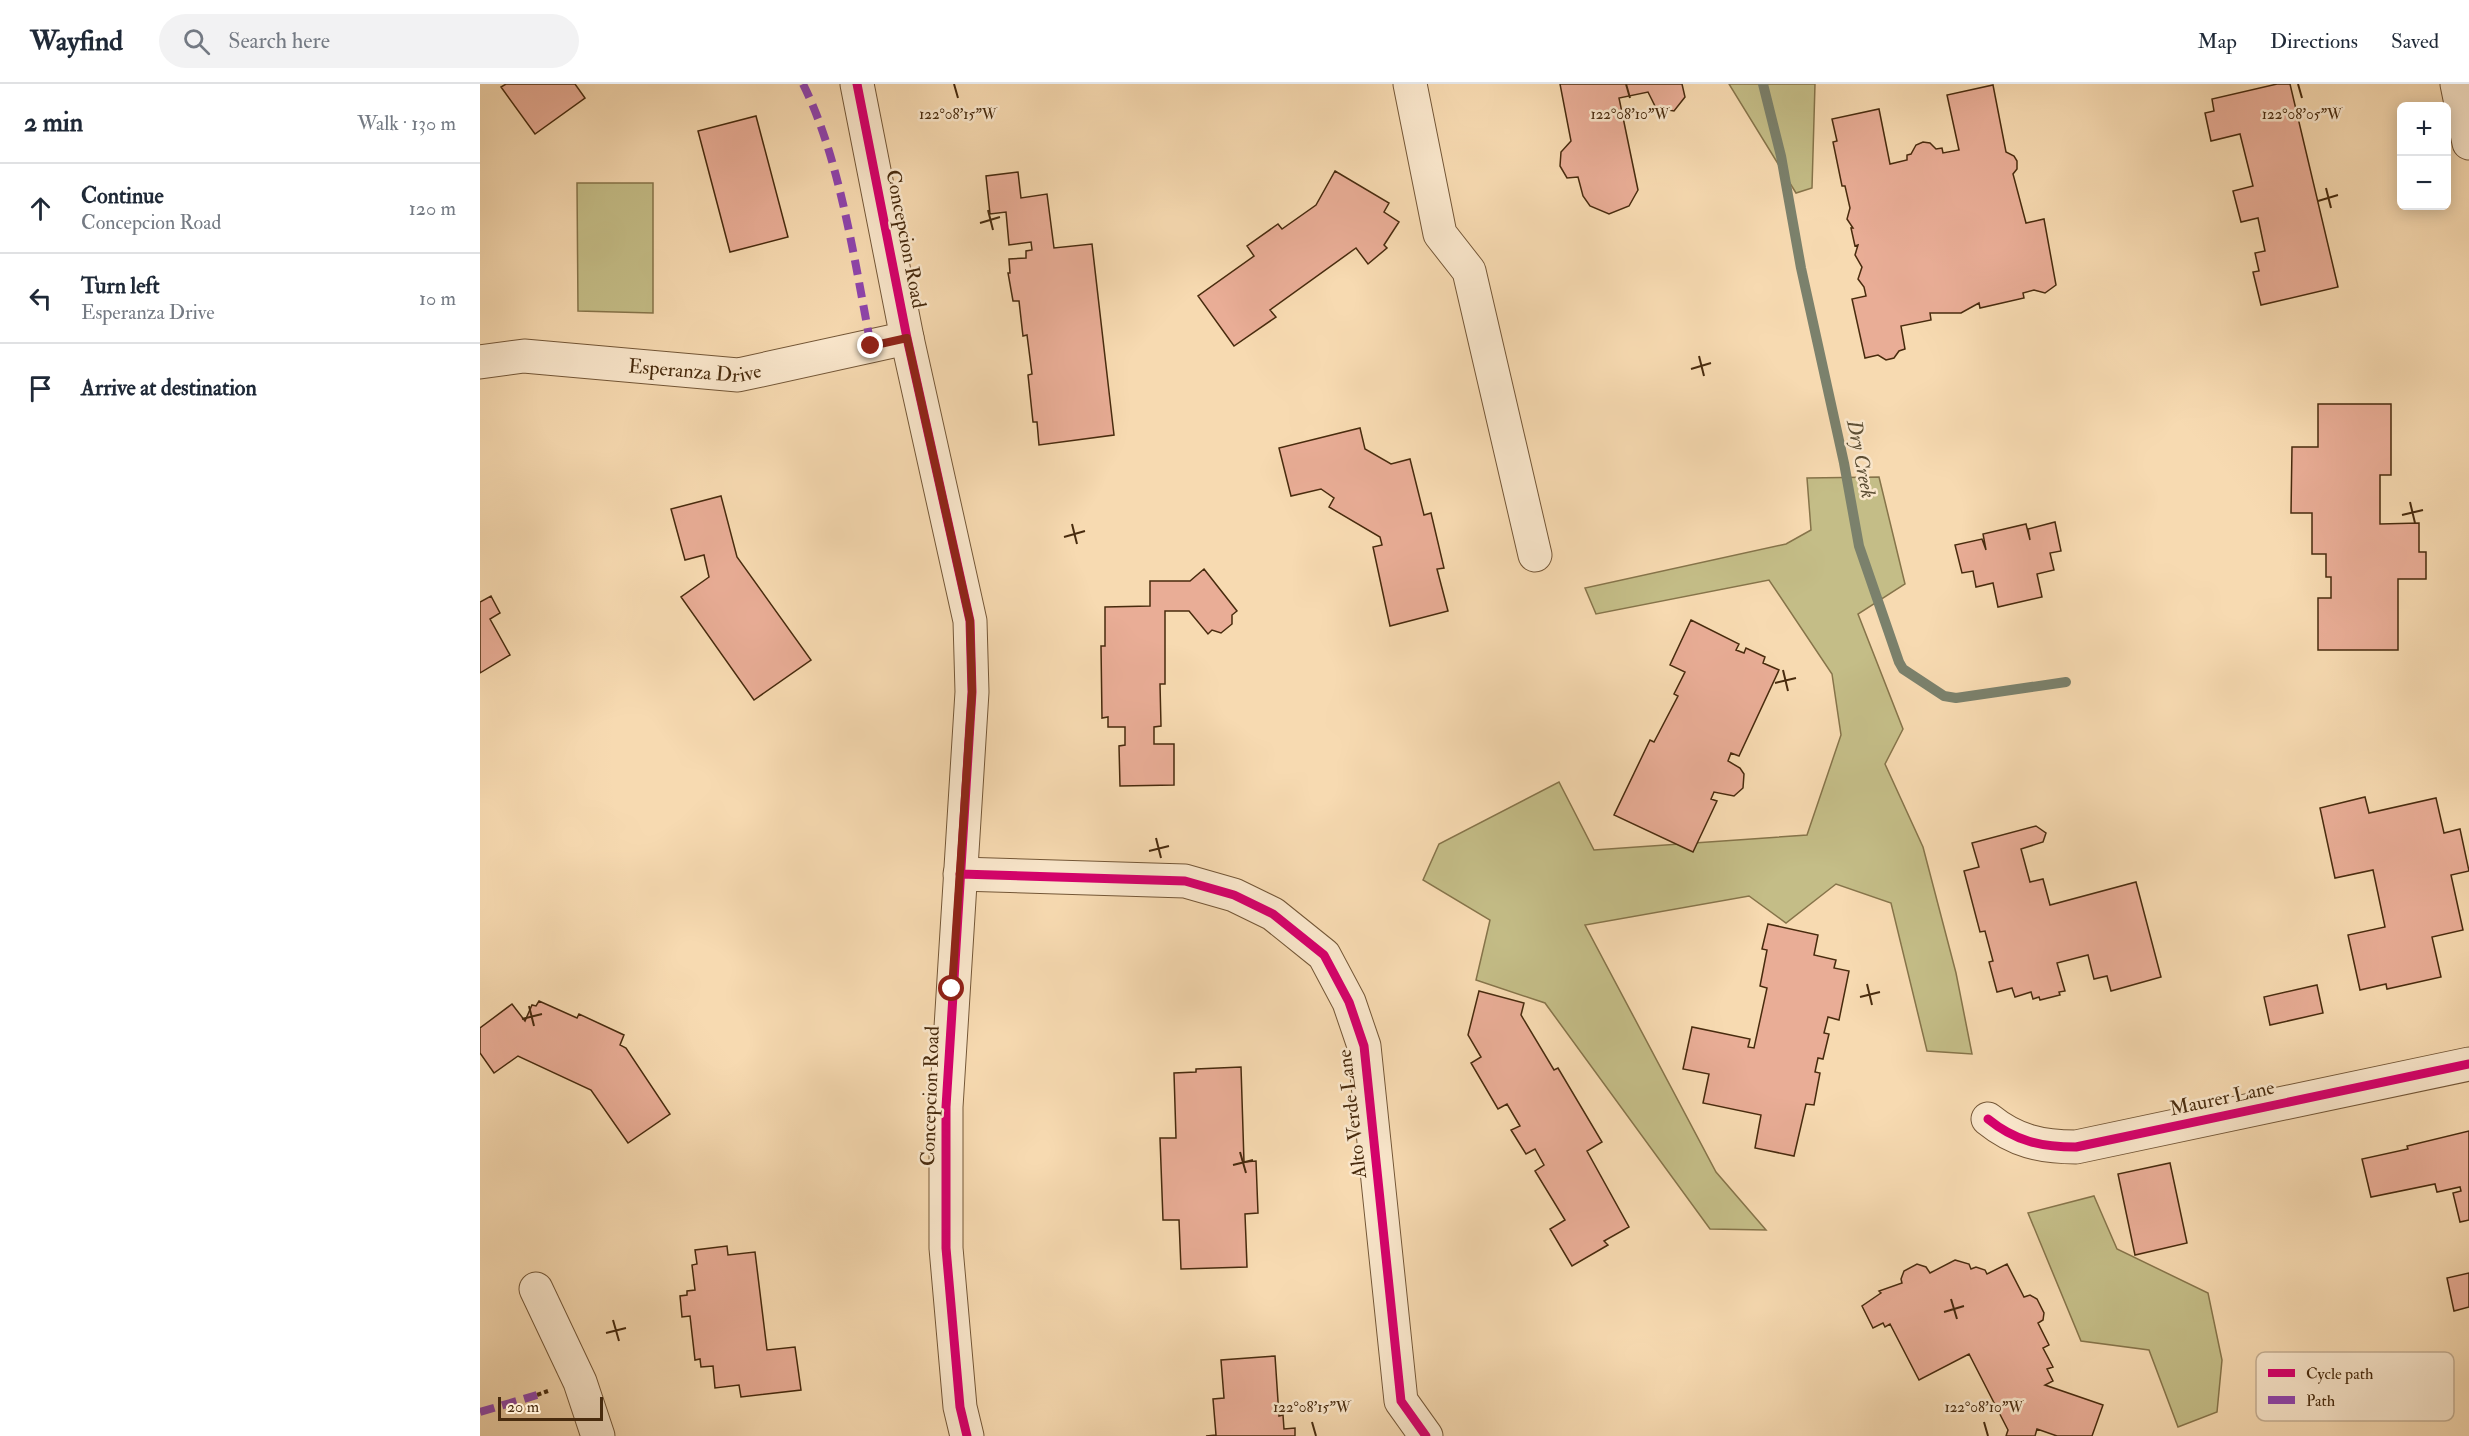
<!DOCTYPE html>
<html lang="en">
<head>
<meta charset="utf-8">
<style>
  body { margin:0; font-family:"IM FELL Double Pica",serif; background:#f2f2f3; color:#1f2937 }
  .controls { position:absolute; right:18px; top:18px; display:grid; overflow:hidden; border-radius:9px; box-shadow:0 3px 15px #0003 }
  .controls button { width:54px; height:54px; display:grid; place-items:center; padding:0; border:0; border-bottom:2px solid #e0e1e3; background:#fff; color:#1f2937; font:30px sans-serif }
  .scale { position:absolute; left:18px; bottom:15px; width:105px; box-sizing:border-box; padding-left:6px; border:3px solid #482b0e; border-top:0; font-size:16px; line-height:21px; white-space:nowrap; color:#482b0e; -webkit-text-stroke:4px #fae7cc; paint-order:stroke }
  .stop { position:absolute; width:18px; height:18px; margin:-14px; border:4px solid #8f2418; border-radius:50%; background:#fff }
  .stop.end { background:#8f2418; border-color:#fff; box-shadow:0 2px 6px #0008 }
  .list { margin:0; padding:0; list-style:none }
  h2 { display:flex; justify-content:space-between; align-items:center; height:78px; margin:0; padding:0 24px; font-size:26px }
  h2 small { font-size:20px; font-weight:400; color:#747a83 }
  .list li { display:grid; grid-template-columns:39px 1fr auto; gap:18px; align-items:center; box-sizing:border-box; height:90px; padding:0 24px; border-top:2px solid #e0e1e3 }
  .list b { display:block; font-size:22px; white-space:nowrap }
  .list p { margin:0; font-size:20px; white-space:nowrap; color:#747a83 }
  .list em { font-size:20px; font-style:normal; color:#747a83 }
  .icon { flex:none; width:33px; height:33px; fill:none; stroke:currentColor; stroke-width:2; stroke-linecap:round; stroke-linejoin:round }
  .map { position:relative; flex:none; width:1989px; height:1352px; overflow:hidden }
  header { display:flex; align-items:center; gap:36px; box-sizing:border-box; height:84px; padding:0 30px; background:#fff; border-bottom:2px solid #e0e1e3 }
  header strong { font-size:28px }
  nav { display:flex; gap:33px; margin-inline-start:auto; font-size:21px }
  .search { width:420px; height:54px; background:#f2f2f3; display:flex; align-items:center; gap:15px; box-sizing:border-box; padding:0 21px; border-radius:33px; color:#747a83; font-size:22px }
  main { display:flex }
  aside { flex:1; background:#fff }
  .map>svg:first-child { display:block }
  .green { fill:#c4bd87; stroke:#86744a; stroke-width:1.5 }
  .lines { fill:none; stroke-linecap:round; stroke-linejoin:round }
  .stream { stroke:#7b816c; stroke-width:10 }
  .building { fill:#e9ad96; stroke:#482b0e; stroke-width:1.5 }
  .minor-casing { stroke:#745737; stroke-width:35 }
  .path { stroke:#482b0e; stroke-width:4; stroke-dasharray:4.5 3; stroke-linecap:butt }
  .minor { stroke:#fae7cc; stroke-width:33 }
  .quiet { stroke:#8e44ad; stroke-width:8; stroke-dasharray:15 8; stroke-linecap:butt }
  .cycleway-casing { stroke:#fae7cc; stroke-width:13 }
  .cycleway { stroke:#d6006c; stroke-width:9 }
  .route { stroke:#8f2418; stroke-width:8 }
  .ticks { fill:none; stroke:#482b0e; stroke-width:2 }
  .labels { text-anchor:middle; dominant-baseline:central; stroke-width:5; stroke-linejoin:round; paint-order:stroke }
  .street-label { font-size:20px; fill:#482b0e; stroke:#fae7cc }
  .water-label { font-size:21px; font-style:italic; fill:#5d4f35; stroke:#fae7cc }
  .key { fill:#fae7cc; stroke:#c5af93; stroke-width:1.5 }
  .key-label { font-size:16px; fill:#482b0e }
  .ticks-label { font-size:15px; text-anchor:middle; fill:#482b0e; stroke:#fae7cc; stroke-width:5; stroke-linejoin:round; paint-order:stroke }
</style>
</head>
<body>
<header>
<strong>Wayfind</strong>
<div class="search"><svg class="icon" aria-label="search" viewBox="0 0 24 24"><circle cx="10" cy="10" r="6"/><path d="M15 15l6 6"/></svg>Search here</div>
<nav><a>Map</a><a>Directions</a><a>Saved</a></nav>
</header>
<main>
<aside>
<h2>2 min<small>Walk · 130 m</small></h2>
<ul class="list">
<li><svg class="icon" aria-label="ahead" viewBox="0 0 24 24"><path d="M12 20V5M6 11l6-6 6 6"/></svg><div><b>Continue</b><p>Concepcion Road</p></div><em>120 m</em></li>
<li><svg class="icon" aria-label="left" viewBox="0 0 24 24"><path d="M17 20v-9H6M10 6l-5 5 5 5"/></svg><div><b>Turn left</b><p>Esperanza Drive</p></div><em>10 m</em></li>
<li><svg class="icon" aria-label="arrive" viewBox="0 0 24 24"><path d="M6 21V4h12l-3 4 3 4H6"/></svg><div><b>Arrive at destination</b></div></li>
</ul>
</aside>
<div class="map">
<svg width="1989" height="1352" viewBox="0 0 1989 1352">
  <rect width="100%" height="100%" fill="#f7dab1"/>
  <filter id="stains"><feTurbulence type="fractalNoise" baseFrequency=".00333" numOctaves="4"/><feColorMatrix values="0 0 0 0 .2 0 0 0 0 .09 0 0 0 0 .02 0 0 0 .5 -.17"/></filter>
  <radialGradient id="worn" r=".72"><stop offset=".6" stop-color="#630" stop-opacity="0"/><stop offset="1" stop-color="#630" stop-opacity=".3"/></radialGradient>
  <path class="green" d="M1249 0H1335L1332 104 1316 109Z
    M97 99H173V229L98 227Z
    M1399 393 1425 500 1378 530 1423 645 1405 680 1443 763 1476 889 1492 970 1447 967 1411 819 1356 800 1306 839 1269 812 1105 841 1236 1088 1286 1146 1230 1145 1065 919 996 896 1010 836 943 796 959 760 1079 698 1114 766 1327 751 1361 651 1352 590 1289 496 1116 530 1105 504 1306 460 1331 446 1327 394Z
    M1614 1112 1637 1165 1728 1209 1742 1276 1737 1328 1698 1343 1669 1266 1601 1257 1548 1129Z"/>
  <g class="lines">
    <path class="stream" d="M1283 0 1301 72 1321 184 1364 379 1379 462 1419 578 1423 585 1464 612 1476 614 1586 598"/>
  </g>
  <path class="building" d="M26 0H95L105 14 55 50 21 3Z
    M1080 0H1202L1205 13 1194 27 1176 24 1168 8 1139 14 1158 106 1149 122 1129 130 1110 122 1103 112 1098 93 1087 94 1080 82 1081 68 1091 57Z
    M1797 0H1810L1858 203 1781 221 1773 188 1779 187 1775 169 1785 167 1778 134 1761 138 1753 107 1773 102 1760 50 1731 57 1725 29 1734 27 1732 15Z
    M1513 1 1526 68 1534 72 1537 77V85L1533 90 1546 139 1564 135 1576 201 1565 209 1554 206 1543 209 1544 214 1500 224 1499 219 1481 229H1450L1451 236 1421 242 1425 265 1419 267 1414 274 1406 276 1398 271 1385 274 1372 215 1386 212 1384 203 1378 195 1382 183 1375 171 1378 161 1375 162 1371 144H1373L1367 135 1370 124 1365 102H1362L1353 58 1357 57 1352 35 1399 25 1410 80 1427 76V71L1431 70 1436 61 1443 58 1450 59 1456 65 1462 64 1463 69 1479 66 1467 11Z
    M276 32 308 153 250 168 218 47Z
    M855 87 909 119 904 128 919 138 904 161 907 164 888 180 876 164 790 226 796 233 754 262 718 212 774 172 767 162 798 140 802 145 836 121Z
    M538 88 541 114 567 110 574 164 612 160 634 351 559 361 557 338H553L548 291 552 290 547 251 543 252 539 217H533L528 189H530L529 175 546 174V167L552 166 551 158 529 161 526 128 510 130 506 92Z
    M1838 320H1911V391H1900V440L1939 439V468H1946V495H1918V566H1838V514H1851V493H1846V470H1832V429H1811L1812 363H1838Z
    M880 344 885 365 911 380 930 375 944 431 951 429 964 484 957 485 968 527 910 542 893 463 902 461 900 453 849 423 854 414 841 405 811 412 799 364Z
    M241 412 257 473 331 576 274 616 201 513 229 493 224 471 205 476 191 425Z
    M1575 438 1581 467 1570 469 1574 486 1557 490 1562 513 1518 523 1513 499 1496 503 1493 487 1482 489 1475 461 1502 455 1506 466 1503 450 1546 440 1550 456 1548 445Z
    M724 485 757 527 752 531V540L741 549 732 546 728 550 709 527H685V600H680L681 642 674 643V660H694V701L640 702 639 662 645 661V643H628V633L622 634 621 562H625V523L670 522V497H710Z
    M11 512 20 529 10 535 30 571 0 589V518Z
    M1211 536 1259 560 1256 566 1264 569 1266 564 1285 573 1283 579 1299 586 1259 672 1251 669 1248 677 1260 684 1264 690 1263 704 1254 712 1234 708 1231 715 1237 717 1213 768 1134 731 1170 656 1174 658 1198 612 1194 610 1205 588 1190 581Z
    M1885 713 1889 729 1956 714 1964 749 1980 745 1989 787 1971 791 1983 846 1952 853 1961 893 1907 905 1906 900 1880 906 1868 851 1905 843 1893 786 1855 794 1840 724Z
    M1556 742 1566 749 1563 758 1541 765 1550 798 1563 795 1570 821 1656 798 1681 893 1631 907 1627 892 1614 895 1608 871 1577 879 1585 907 1579 908 1580 911 1560 916 1559 913 1553 915 1551 908 1535 913 1532 904 1517 908 1509 878 1513 877 1505 847 1500 848 1484 787 1499 783 1492 759Z
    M1288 840 1338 851 1334 871 1356 876 1354 884 1369 887 1359 936 1348 933 1344 949 1349 950 1343 975 1338 974 1335 988 1340 989 1334 1021 1326 1020 1314 1072 1275 1064 1281 1031 1223 1019 1229 990 1203 985 1212 943 1270 955 1268 963 1274 964 1287 904 1280 902 1287 866 1282 865Z
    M1837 901 1843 929 1790 941 1784 913Z
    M999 907 1044 919 1041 931 1074 986 1078 984 1122 1058 1107 1067 1149 1143 1124 1157 1128 1161 1092 1182 1070 1145 1085 1136 1055 1087 1064 1081 1055 1065 1046 1070 1031 1046 1040 1042 1027 1020 1018 1025 991 979 1001 973 988 951Z
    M59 917 97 934 99 930 144 951 140 961 146 964 190 1030 148 1059 111 1006 38 972 14 989 0 969V944L32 920 45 937 52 921 56 922Z
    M761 983 764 1078 776 1077 778 1129 765 1130 767 1183 701 1185 699 1136H683L680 1054H696L694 989 716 988V985Z
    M1989 1047V1136L1980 1138 1973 1109 1981 1107 1980 1103 1957 1108 1955 1100 1891 1113 1882 1075 1928 1065 1927 1062Z
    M1690 1079 1707 1159 1655 1171 1638 1090Z
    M247 1162 248 1171 275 1168 287 1266 315 1263 321 1306 261 1313 259 1301 235 1304 233 1282 221 1283 220 1275 215 1276 210 1232 202 1233 200 1212 207 1211V1207L215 1206 212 1181 217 1180 215 1166Z
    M1475 1176 1489 1180 1491 1185 1496 1183 1505 1186 1507 1190 1527 1180 1544 1213 1550 1211 1557 1215 1564 1229 1563 1236 1558 1239 1569 1261 1563 1264 1573 1283 1567 1285 1573 1297 1565 1301 1623 1321 1612 1352H1577L1557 1345 1555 1352H1526L1528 1346 1489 1270 1439 1296 1410 1240 1405 1243 1403 1239 1393 1244 1382 1222 1401 1209 1399 1207 1422 1199 1421 1195 1424 1187 1437 1180 1446 1183 1450 1189Z
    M1989 1189V1223L1974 1227 1967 1194Z
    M795 1272 799 1332 803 1331 804 1345 815 1344V1352H726L736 1351 733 1315 744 1314 741 1276Z"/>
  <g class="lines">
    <defs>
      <g id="minor">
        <path d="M377 0 427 254 490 537 492 608 466 1023V1164L480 1323 487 1352"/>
        <path d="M930 0 960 150 989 187 1055 471"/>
        <path d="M1977 0 1989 59"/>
        <path id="s1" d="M0 278 44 272 258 291 427 254"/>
        <path d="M480 790 705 797 754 811 793 830 844 871 869 918 884 962 921 1317 946 1352"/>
        <path d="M1508 1035C1535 1057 1561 1063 1596 1063L1989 980"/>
        <path d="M56 1205 100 1298 118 1352"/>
      </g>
    </defs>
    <use href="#minor" class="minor-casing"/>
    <path class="path" d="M57 1311 68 1307"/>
    <use href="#minor" class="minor"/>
    <path class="quiet" d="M323 0C360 74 375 180 391 262
      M0 1328 57 1311"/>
    <defs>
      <path id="cycleway" d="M377 0 427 254 490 537 492 608 466 1023V1164L480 1323 487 1352
        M480 790 705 797 754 811 793 830 844 871 869 918 884 962 921 1317 946 1352
        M1508 1035C1535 1057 1561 1063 1596 1063L1989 980"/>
    </defs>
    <use href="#cycleway" class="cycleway-casing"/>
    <use href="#cycleway" class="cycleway"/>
  </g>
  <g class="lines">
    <path class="route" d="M391 262 427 254 490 537 492 608 472 905"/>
  </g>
  <path class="ticks" d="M474 0 478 14M1146 0 1150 14M1818 0 1822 14M1846 104 1851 124M1838 117 1858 111M508 126 513 146M500 139 520 133M1219 272 1224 292M1211 285 1231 279M1930 418 1935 439M1922 431 1943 426M592 440 597 460M584 453 605 447M1303 586 1308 607M1295 599 1316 594M676 754 681 774M669 767 689 762M1387 900 1392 921M1380 913 1400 908M49 922 54 942M42 935 62 930M760 1068 766 1089M753 1081 773 1076M1471 1215 1477 1235M1464 1228 1484 1222M133 1236 139 1257M126 1249 146 1244M832 1338 836 1352M1504 1338 1508 1352"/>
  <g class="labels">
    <g class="street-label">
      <text transform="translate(426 155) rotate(79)">Concepcion Road</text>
      <text stroke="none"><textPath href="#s1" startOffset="216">Esperanza Drive</textPath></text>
      <text transform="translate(450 1012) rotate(-88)">Concepcion Road</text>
      <text transform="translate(1742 1014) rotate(-12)">Maurer Lane</text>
      <text transform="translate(872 1030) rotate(-97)">Alto Verde Lane</text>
    </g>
    <g class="water-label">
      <text transform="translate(1381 375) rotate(79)">Dry Creek</text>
    </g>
  </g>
  <rect x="1776" y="1268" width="198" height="69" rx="9" class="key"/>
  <rect x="1788" y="1285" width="27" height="8" fill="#d6006c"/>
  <rect x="1788" y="1312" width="27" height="8" fill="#8e44ad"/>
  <g class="key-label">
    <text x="1826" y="1295">Cycle path</text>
    <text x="1826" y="1322">Path</text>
  </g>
  <g class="ticks-label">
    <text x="478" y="35">122°08'15"W</text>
    <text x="1150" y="35">122°08'10"W</text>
    <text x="1822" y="35">122°08'05"W</text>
    <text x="832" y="1328">122°08'15"W</text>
    <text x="1504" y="1328">122°08'10"W</text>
  </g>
  <rect width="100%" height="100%" filter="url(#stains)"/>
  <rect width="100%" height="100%" fill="url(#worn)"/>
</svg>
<div class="controls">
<button>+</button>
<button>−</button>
</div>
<div class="scale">20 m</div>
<div class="stop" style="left:472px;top:905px"></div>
<div class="stop end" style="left:391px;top:262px"></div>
</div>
</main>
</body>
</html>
